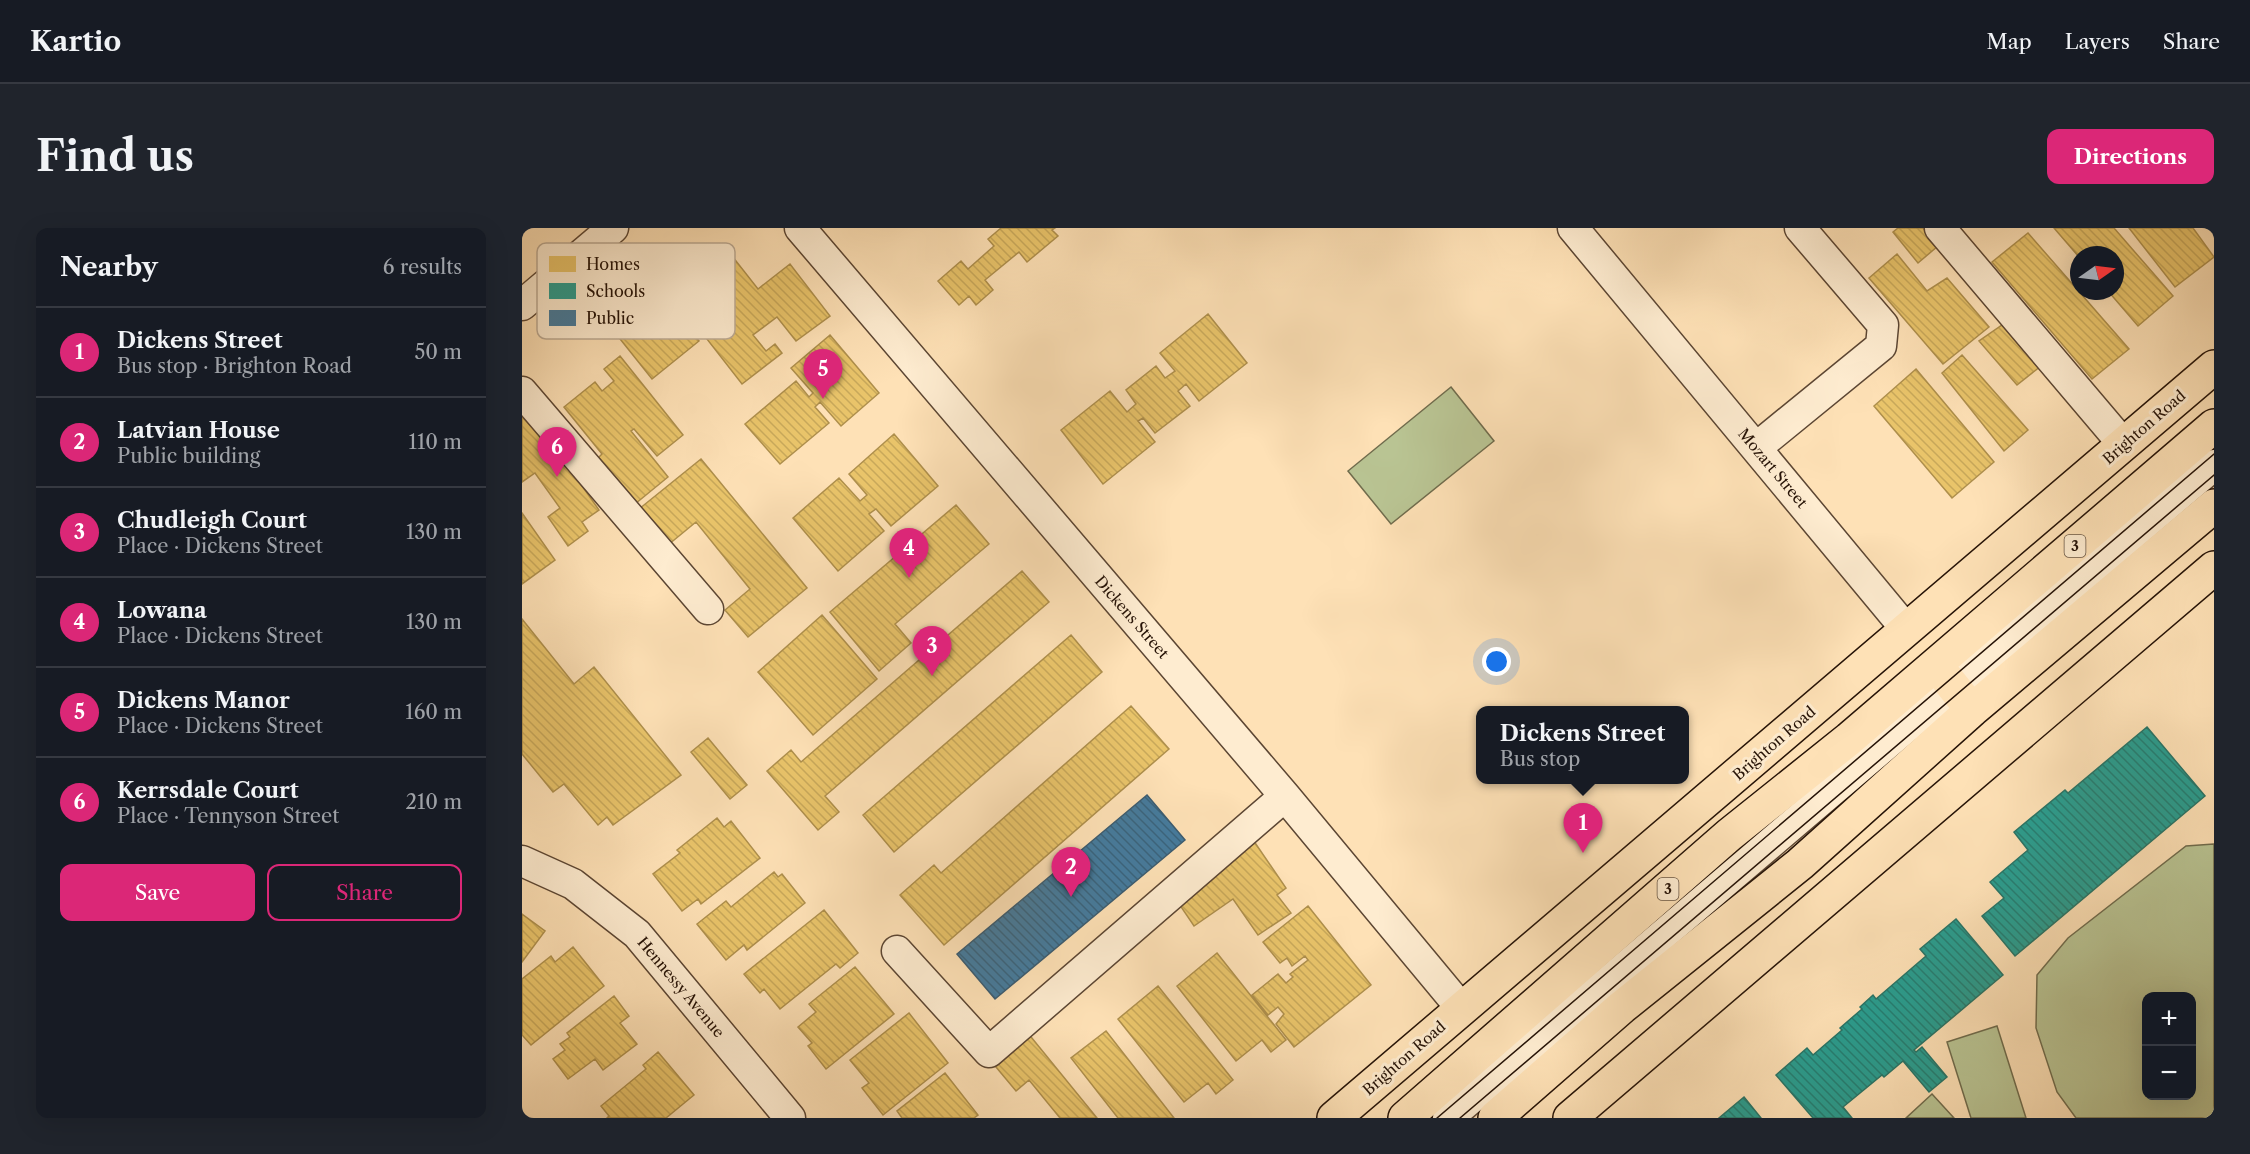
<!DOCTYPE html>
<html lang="en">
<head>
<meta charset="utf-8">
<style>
  body { margin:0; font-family:"Libre Caslon Text",serif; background:#20242c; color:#f1f3f6 }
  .controls { position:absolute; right:18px; bottom:18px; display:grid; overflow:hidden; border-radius:12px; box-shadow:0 6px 24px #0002 }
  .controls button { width:54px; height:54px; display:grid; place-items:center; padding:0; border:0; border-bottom:2px solid #363941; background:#171b24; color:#f1f3f6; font:30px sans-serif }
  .compass { position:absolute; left:1548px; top:18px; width:54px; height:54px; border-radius:50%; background:#171b24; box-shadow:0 6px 24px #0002; rotate:76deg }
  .you { position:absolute; left:975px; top:434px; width:21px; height:21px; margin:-15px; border:4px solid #fff; border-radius:50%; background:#1a73e8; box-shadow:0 0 0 9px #1a73e833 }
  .badge { display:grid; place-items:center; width:39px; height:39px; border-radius:50%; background:#db2777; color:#fff; font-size:20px; font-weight:700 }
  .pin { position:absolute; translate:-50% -50px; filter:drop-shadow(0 2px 3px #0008) }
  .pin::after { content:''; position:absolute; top:32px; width:21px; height:18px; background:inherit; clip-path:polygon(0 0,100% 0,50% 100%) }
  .popup { position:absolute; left:954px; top:478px; width:213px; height:78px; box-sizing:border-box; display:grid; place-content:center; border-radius:12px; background:#171b24; filter:drop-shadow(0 2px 4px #0005); font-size:20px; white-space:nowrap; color:#9ea1a6 }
  .popup b { font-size:22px; color:#f1f3f6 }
  .popup::after { content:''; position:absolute; left:50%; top:100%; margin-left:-12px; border:12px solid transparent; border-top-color:#171b24 }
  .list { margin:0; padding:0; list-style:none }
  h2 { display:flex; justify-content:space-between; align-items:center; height:78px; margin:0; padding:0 24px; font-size:26px }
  h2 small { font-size:20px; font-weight:400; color:#9ea1a6 }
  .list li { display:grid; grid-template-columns:39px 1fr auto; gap:18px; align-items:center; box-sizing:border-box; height:90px; padding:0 24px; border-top:2px solid #363941 }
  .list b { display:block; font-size:22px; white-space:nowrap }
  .list p { margin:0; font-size:20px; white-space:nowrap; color:#9ea1a6 }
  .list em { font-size:20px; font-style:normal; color:#9ea1a6 }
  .actions { display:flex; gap:12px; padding:18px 24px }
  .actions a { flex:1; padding:14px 0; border:2px solid #db2777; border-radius:12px; text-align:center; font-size:21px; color:#db2777 }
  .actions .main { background:#db2777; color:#fff }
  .map { position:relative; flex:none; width:1692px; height:890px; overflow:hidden; border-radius:12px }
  header { display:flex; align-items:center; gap:36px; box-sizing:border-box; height:84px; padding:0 30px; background:#171b24; border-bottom:2px solid #363941 }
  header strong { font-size:28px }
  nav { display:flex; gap:33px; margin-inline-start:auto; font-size:21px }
  .intro { display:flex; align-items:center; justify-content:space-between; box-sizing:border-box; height:144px; padding:0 36px }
  h1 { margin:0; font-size:42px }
  .button { padding:15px 27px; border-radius:12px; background:#db2777; color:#fff; font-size:21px; font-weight:700 }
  main { display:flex; gap:36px; padding:0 36px }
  aside { flex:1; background:#171b24; border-radius:12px; box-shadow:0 6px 24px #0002 }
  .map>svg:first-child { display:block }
  .green { fill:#b9c493; stroke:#706c4d; stroke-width:1.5; fill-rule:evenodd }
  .homes { fill:url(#homes-back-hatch); stroke:#ae8f4c; stroke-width:1.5 }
  .schools { fill:url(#schools-back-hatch); stroke:#297466; stroke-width:1.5 }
  .public { fill:url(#public-back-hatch); stroke:#3c5c70; stroke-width:1.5 }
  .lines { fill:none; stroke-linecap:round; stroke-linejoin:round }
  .minor-casing { stroke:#5c4633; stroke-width:33 }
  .major-casing { stroke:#261307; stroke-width:36 }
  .highway-casing { stroke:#261307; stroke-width:36 }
  .minor { stroke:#feecd0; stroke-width:30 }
  .major { stroke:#fee1b6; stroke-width:33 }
  .highway { stroke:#fee1b6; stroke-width:33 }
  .tram { stroke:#261307; stroke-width:1.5 }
  .labels { text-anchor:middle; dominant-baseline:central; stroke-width:6; stroke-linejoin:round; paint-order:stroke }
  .shield { fill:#feecd0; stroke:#675443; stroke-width:1.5 }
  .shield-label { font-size:14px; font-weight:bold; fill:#261307 }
  .street-label { font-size:15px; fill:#261307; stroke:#feecd0 }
  .key { fill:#feecd0; stroke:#bdab94; stroke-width:1.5 }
  .key-label { font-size:16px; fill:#261307 }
</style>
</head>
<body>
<header>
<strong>Kartio</strong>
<nav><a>Map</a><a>Layers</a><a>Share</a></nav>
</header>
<div class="intro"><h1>Find us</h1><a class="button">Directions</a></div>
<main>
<aside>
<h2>Nearby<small>6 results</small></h2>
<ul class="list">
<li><span class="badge">1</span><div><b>Dickens Street</b><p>Bus stop · Brighton Road</p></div><em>50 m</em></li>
<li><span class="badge">2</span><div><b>Latvian House</b><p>Public building</p></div><em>110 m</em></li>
<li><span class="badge">3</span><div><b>Chudleigh Court</b><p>Place · Dickens Street</p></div><em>130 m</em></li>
<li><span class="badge">4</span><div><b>Lowana</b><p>Place · Dickens Street</p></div><em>130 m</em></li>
<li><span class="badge">5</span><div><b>Dickens Manor</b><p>Place · Dickens Street</p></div><em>160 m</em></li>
<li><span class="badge">6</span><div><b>Kerrsdale Court</b><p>Place · Tennyson Street</p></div><em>210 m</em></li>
</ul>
<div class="actions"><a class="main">Save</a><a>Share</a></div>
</aside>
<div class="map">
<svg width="1692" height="890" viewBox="0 0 1692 890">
  <defs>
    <pattern id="homes-back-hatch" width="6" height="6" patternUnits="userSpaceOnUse" patternTransform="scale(1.5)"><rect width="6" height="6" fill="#e9c46a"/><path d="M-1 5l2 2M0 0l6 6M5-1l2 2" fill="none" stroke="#c8a85a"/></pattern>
    <pattern id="schools-back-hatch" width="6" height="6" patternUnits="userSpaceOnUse" patternTransform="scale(1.5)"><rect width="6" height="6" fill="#2a9d8f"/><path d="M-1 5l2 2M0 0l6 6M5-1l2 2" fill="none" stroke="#247f73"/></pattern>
    <pattern id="public-back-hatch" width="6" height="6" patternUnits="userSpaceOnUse" patternTransform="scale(1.5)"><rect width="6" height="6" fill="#457b9d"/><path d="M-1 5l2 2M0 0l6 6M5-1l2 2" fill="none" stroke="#39647e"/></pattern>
  </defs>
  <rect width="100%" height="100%" fill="#fee1b6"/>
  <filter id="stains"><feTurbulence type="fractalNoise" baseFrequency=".00333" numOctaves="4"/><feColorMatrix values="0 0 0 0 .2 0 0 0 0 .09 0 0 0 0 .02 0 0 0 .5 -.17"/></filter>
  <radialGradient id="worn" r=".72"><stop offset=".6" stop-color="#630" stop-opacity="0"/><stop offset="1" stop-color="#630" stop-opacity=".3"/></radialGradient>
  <path class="green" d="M929 159 972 213 869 296 826 243Z
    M1692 616V890H1554L1535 864 1514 800 1515 747 1546 710 1664 618ZM1670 768V868H1624V768Z
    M1475 798 1504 890H1449L1425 814Z
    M1410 866 1432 890H1384Z"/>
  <path class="homes" d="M479 0H533L530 2 536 8 505 34 497 24 463 52 471 62 454 77 447 68 437 77 416 53 439 33 446 41 472 18 466 11Z
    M1376 0H1401L1416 18 1396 35 1371 4Z
    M1532 0H1592L1651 68 1616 98 1586 63H1593V27H1557V29Z
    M1607 0H1671L1692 29 1653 59Z
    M1506 5 1607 121 1570 151 1470 34Z
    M203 19 236 61 268 36 308 88 274 113 255 89 231 107 244 123 253 116 260 125 220 156 181 106 190 99 156 55Z
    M1375 26 1405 63 1425 50 1467 99 1421 136 1347 50Z
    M122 44 177 113 130 151 75 82Z
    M686 86 725 135 677 173 664 156 656 163 668 178 633 205 621 190 616 193 633 214 581 256 539 202 588 163 605 184 614 176 604 162 634 138 643 150 653 143 638 125Z
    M1480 97 1519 138 1495 157 1457 113Z
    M308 107 357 165 319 198 298 174 293 179 307 195 258 236 223 196 274 153 287 169 291 165 269 140Z
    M1440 127 1506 202 1482 223 1420 145Z
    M98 128 161 207 135 228 112 201 109 203 146 249 113 276 76 230 80 226 42 179 73 154 80 163 92 153 82 141Z
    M1394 141 1472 234 1430 270 1352 178Z
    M0 173 77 282 60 294 66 303 46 318 26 289 38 280 13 245 0 254Z
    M372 206 416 258 369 298 354 281 347 286 362 303 316 343 271 290 317 250 338 273 345 267 327 246Z
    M179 231 285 360 226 409 203 382 228 361 174 294 146 317 117 281Z
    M434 277 467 316 373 396 389 415 357 443 308 384Z
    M0 285 33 332 0 356Z
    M500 343 527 374 303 568 317 584 296 602 245 543 269 522 279 534Z
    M300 387 355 451 291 507 236 444Z
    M0 391 52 456 72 439 159 547 91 597 85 589 76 597 42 556 31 564 0 526Z
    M549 407 580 444 372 624 341 587Z
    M609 478 647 521 422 717 378 667 412 637 419 645Z
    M186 510 225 557 208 571 169 524Z
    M195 590 202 599 209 593 238 630 179 676 176 671 160 683 131 646 158 625 155 622Z
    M727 606 764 660 755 667 769 685 736 707 711 671 672 698 651 667Z
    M252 644 256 649 260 646 283 675 225 722 222 717 204 732 175 696 204 673 209 679Z
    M786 678 849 757 772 819 754 796 762 786 756 779 746 787 730 767 756 746 764 755 771 749 768 746 786 732 783 728 770 738 765 730 758 735 741 714Z
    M302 682 336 725 318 740 314 736 258 781 242 761 238 765 222 746Z
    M0 686 23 703 0 734Z
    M51 719 82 758 9 817 0 807V751L29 728 33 734Z
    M695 725 764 812 749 824 740 812 714 833 655 758Z
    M333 739 372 786 304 841 286 818 290 815 276 799 294 784 287 776Z
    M636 758 711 852 694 866 686 855 662 874 596 791Z
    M92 768 107 788 98 795 115 816 81 842 73 831 46 851 31 831 43 822 38 816 48 809 45 805Z
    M387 785 426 835 361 887 340 860 347 855 328 832Z
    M584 803 652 890H596L549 830Z
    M505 804 575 890H538L507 852 494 863 469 833Z
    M136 824 172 867 144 890H85L87 888 79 878 124 841 121 837Z
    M423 845 456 887 452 890H380L375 883Z"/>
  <path class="schools" d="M1625 499 1683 568 1493 728 1460 688 1482 670 1468 654 1506 622 1492 604 1543 562 1546 565Z
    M1434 691 1481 747 1392 822 1394 824 1400 819 1425 849 1407 864 1381 833 1362 849 1360 847 1321 879 1330 890H1291L1254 847 1285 820 1291 827 1320 802 1318 800 1340 781 1338 779 1351 767 1354 771 1404 728 1398 721Z
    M1222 869 1239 890H1197Z"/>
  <path class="public" d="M625 567 663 612 473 771 435 726Z"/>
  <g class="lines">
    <defs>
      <path id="minor" d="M278 0 763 568 940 781
        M1051 0 1384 401
        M1418 0 1602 217
        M0 77 91 0
        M0 164 186 381
        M1234 220 1359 118 1361 97 1278 0
        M0 633 51 656 115 706 268 890
        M375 723 467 824 763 568
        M926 890 1692 237"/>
      <path id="major" d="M812 890 1692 139
        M1048 890 1692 340"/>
      <path id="highway" d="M1414 437 1450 482
        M883 890 1207 607 1327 511 1692 198
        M973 890 1100 779 1278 636 1450 482 1692 278"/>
    </defs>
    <use href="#minor" class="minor-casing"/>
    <use href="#major" class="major-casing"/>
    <use href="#highway" class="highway-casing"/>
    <use href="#minor" class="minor"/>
    <use href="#major" class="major"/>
    <use href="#highway" class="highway"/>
    <path class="tram" d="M915 890 1692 226
      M938 890 1692 247"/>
  </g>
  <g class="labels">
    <g class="shield">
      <rect x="1542.5" y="307" width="21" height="22" rx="4.5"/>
      <rect x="1135.5" y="650" width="21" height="22" rx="4.5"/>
    </g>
    <g class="shield-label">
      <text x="1553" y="318">3</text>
      <text x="1146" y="661">3</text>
    </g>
    <g class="street-label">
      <text transform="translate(1622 199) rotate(-41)">Brighton Road</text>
      <text transform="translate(1251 240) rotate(50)">Mozart Street</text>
      <text transform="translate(610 389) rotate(49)">Dickens Street</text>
      <text transform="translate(1252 515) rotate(-41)">Brighton Road</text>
      <text transform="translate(159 759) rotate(50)">Hennessy Avenue</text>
      <text transform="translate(882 830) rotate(-41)">Brighton Road</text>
    </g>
  </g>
  <rect x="15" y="15" width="198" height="96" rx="9" class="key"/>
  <rect x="27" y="28" width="27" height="16" fill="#e9c46a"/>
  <rect x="27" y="55" width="27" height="16" fill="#2a9d8f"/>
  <rect x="27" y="82" width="27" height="16" fill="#457b9d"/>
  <g class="key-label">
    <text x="64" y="42">Homes</text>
    <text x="64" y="69">Schools</text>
    <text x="64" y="96">Public</text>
  </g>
  <rect width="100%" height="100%" filter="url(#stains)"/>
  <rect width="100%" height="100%" fill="url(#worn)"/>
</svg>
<div class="controls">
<button>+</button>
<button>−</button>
</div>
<svg class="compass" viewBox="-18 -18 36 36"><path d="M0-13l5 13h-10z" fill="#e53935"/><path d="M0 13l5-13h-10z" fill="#9ea1a6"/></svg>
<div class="you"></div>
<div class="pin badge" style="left:1061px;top:625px">1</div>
<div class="popup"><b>Dickens Street</b>Bus stop</div>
<div class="pin badge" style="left:549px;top:669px">2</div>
<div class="pin badge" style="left:410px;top:448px">3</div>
<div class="pin badge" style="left:387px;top:350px">4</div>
<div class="pin badge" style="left:301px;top:171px">5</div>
<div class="pin badge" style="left:35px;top:249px">6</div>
</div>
</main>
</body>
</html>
